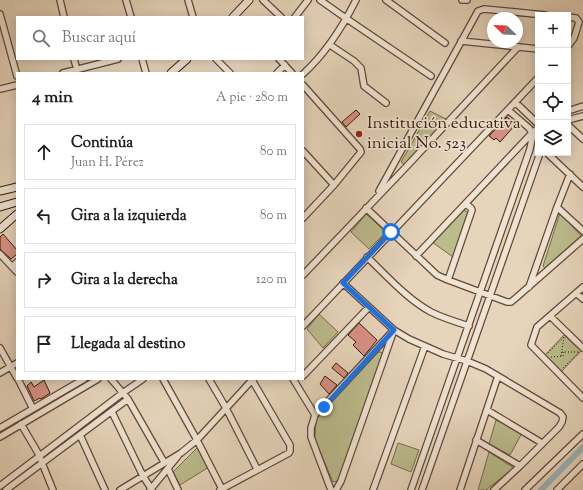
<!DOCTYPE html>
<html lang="es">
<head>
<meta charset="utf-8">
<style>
  body { margin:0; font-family:"Sorts Mill Goudy",serif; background:#f6f6f6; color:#202124 }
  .controls { position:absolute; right:12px; top:12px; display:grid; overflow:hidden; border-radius:0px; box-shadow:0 2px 10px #0003 }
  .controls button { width:36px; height:36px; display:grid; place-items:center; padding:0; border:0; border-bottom:1px solid #e0e0e0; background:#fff; color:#202124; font:20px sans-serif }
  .compass { position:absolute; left:487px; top:12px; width:36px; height:36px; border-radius:50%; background:#fff; box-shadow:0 2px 10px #0003; rotate:293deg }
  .stop { position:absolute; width:12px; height:12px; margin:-9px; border:3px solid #1a73e8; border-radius:50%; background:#fff }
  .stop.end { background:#1a73e8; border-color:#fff; box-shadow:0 1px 4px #0008 }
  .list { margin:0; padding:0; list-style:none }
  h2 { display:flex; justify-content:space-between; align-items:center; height:52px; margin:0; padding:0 16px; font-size:17px }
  h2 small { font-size:13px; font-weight:400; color:#757577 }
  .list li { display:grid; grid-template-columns:26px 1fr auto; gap:12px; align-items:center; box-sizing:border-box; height:56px; margin:0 8px 8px; padding:0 8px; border:1px solid #e0e0e0; border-radius:0px }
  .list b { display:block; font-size:15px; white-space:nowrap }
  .list p { margin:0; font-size:13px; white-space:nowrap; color:#757577 }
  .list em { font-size:13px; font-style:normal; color:#757577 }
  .icon { flex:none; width:22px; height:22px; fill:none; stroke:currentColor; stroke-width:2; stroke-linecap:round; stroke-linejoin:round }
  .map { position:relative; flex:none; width:583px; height:490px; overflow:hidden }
  .search { position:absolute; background:#fff; box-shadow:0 2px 10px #0003; left:16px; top:16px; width:288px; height:44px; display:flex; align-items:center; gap:10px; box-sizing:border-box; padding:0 14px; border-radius:0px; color:#757577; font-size:15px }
  .panel { position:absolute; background:#fff; box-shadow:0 2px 10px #0003; left:16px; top:72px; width:288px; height:308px; border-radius:0px }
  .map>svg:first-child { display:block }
  .green { fill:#bbbb8c; stroke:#786b4a }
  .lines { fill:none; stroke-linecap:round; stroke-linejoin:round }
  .canal { stroke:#9cb5bc; stroke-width:6 }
  .building { fill:#d89185; stroke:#351b09 }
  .street-casing { stroke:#614936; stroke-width:8 }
  .secondary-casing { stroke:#351b09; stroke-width:9 }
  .path { stroke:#351b09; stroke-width:1; stroke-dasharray:1 2; stroke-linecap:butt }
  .street { stroke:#efe3d3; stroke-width:5.5 }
  .secondary { stroke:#efe3d3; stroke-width:7 }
  .route { stroke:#1a73e8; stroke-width:5 }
  .poi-dot { fill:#8f2418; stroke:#efe3d3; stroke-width:1.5 }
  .labels { text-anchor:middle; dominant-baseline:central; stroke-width:3.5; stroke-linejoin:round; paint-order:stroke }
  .poi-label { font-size:17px; fill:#351b09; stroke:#efe3d3; text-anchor:start }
</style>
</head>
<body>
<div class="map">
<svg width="583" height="490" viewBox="0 0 583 490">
  <rect width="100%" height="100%" fill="#e6d4bb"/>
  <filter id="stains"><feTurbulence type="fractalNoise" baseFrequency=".005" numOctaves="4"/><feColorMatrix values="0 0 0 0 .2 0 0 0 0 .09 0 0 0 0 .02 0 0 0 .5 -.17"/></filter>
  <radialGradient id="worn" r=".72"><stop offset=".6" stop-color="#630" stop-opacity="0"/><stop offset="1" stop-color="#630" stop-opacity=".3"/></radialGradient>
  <path class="green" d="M430 111 446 119 405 165 401 162Z
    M463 210 468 212 453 257 432 242Z
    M560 213 581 236 545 268 543 266Z
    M366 214 386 232 369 249 351 232Z
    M319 314 338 332 323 348 307 329Z
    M564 335 581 351 561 372 545 355Z
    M378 352H381L383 354 338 481 333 482 315 440 316 419Z
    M496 420 522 433 510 455 489 444Z
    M398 443 419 450 411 472 391 464Z
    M198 447 209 467 180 485 173 472Z
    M489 452 514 468 486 490H478Z"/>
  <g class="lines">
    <path class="canal" d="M541 490 583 447"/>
  </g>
  <path class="building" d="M356 110 360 114 346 127 342 122Z
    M507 117 516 124 500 142 496 138 494 140 489 136Z
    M3 234 17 250V254L11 259 0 249V237Z
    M359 323 377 340 364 356 353 345 356 342 348 335Z
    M336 363 348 373 344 378 332 368Z
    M325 376 337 385 329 394 320 384Z
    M44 380 50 393 41 399 40 398 34 401 27 386 31 382 34 387Z"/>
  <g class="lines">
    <defs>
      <path id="street" d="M60 0 64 17
        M126 0 131 17
        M188 0 193 17
        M263 0 281 17
        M320 0 347 19 431 76
        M386 0 445 43
        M462 0H467
        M0 14 17 76
        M295 17 308 0
        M568 17 576 18 579 22 574 38 568 46
        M461 41 538 49
        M330 45 354 61 361 68 364 86 386 103
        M74 59 77 70
        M142 59 146 73
        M216 59 230 73
        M279 59 292 73
        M63 73 118 59
        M277 73 285 65
        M303 74C326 53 342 28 356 0
        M303 85 360 149 361 152 334 185 303 218
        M0 89 17 85
        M515 102 538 124
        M568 111 583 106
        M568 120 583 116
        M568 125 583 139
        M303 151 334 185
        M547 153 583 187
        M379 191 478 11 484 9 545 15
        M557 207 583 231
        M366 208 437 275 448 280 507 302H511L517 297 583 239
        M0 254 17 272
        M416 256 532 133 538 128
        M367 257C387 276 407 299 431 312 443 318 456 322 469 326
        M12 267 17 262
        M303 275 407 166 518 47
        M448 280 472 210 471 208 466 204
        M343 283 394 330 409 339 443 354 467 361 486 369 560 413 563 417 562 422 559 427 520 466 494 490
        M529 287 557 207 570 174
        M583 287 537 327 531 345 583 398
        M576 293 583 299
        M550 316 583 348
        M303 326 538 78
        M0 348 17 378
        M0 373 17 363
        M303 376 369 307
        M18 379 33 409
        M111 379 128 399 164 462
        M163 379 197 440 222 489
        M209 379 226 408 257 469
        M293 379 315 415 311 428V437L331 490
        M487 410 542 443
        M112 412 143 476 152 490
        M315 415 391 333
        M21 424 38 453 53 490
        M0 428 84 379
        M80 435 105 490
        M0 437 98 379
        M476 440 520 466
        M168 469 178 490
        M0 486 124 392 143 379
        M6 490 128 399
        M120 490 181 453 197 440 253 379
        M150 490 178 456
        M220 490 289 453 290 451V445L252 380
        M336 490 341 481 394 330
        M373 490 425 346
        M411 490 530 149 533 134 529 128 508 110
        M422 490 540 153
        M460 490 498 376
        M525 490 583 434
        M557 490 583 464"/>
      <path id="secondary" d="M233 17 249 0
        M171 73 187 59
        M0 191 17 187
        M0 207 17 202
        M0 229 17 214"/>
    </defs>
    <use href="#street" class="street-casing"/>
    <use href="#secondary" class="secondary-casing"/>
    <path class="path" d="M562 352H579
      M548 353 564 337
      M561 356 564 337
      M551 357 563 356 564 352
      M563 368 579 352"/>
    <use href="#street" class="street"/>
    <use href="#secondary" class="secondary"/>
  </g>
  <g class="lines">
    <path class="route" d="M324 407 394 330 343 283 391 232"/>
  </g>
  <circle class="poi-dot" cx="359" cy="134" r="4"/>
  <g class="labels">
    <g class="poi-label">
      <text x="367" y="124">Institución educativa<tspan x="367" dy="20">inicial No. 523</tspan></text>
    </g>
  </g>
  <rect width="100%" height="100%" filter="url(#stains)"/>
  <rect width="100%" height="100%" fill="url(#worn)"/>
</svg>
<div class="controls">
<button>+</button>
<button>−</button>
<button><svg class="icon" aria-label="locate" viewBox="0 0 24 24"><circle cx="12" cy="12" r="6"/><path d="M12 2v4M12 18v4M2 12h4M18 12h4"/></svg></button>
<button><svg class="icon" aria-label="layers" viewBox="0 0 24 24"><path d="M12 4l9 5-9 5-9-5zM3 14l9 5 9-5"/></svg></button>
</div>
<svg class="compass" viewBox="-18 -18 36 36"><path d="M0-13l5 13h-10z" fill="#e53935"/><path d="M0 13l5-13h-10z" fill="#757577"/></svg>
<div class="stop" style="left:391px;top:232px"></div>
<div class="stop end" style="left:324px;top:407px"></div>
<div class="search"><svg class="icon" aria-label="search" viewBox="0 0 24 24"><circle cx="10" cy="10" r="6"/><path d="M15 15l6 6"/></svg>Buscar aquí</div>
<section class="panel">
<h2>4 min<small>A pie · 280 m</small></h2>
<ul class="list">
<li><svg class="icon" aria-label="ahead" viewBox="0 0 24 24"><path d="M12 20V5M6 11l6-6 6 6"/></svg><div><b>Continúa</b><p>Juan H. Pérez</p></div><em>80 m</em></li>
<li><svg class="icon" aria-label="left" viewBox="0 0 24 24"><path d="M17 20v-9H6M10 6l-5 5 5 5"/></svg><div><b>Gira a la izquierda</b></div><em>80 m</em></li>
<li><svg class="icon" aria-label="right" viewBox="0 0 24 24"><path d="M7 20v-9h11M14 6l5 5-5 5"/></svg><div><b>Gira a la derecha</b></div><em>120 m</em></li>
<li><svg class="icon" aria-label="arrive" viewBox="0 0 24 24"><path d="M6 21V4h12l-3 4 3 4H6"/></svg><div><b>Llegada al destino</b></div></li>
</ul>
</section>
</div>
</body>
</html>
